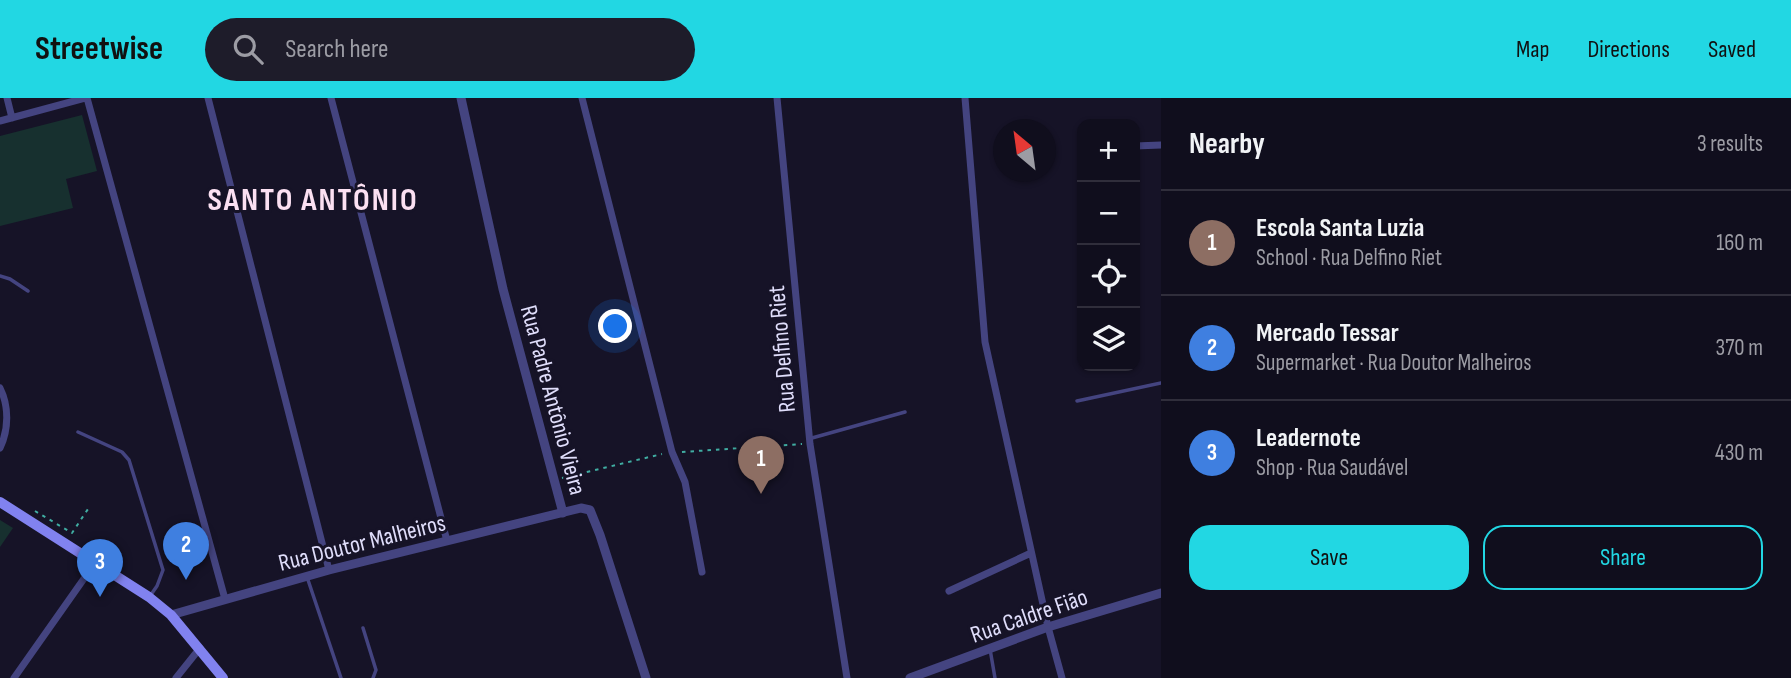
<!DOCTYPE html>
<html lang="en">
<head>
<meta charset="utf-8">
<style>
  body { margin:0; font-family:"Sofia Sans Condensed",sans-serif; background:#1e1c2a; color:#f1f3f6 }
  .controls { position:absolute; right:21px; top:21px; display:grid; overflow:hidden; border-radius:14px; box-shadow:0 2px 5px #0004 }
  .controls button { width:63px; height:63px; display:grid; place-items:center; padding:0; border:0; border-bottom:2px solid #302e3b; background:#100e1d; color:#f1f3f6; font:35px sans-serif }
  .compass { position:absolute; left:993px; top:21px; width:63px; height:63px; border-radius:50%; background:#100e1d; box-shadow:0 2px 5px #0004; rotate:331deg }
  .you { position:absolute; left:616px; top:229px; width:24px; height:24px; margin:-18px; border:5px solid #fff; border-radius:50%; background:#1a73e8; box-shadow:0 0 0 10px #1a73e833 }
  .badge { display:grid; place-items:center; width:46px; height:46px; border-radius:50%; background:#22d7e3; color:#fff; font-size:23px; font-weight:700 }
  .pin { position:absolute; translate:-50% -58px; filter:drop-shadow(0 2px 4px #0008) }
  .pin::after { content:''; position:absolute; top:37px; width:24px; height:21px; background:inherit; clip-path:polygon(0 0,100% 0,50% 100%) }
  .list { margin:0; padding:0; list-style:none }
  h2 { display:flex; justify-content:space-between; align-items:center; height:91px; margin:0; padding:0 28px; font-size:30px }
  h2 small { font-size:23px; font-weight:400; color:#9c9ca4 }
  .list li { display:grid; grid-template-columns:46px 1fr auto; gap:21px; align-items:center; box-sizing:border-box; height:105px; padding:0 28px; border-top:2px solid #302e3b }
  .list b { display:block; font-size:26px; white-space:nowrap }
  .list p { margin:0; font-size:23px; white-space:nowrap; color:#9c9ca4 }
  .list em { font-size:23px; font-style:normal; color:#9c9ca4 }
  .actions { display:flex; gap:14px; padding:21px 28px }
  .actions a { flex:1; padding:16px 0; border:2px solid #22d7e3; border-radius:21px; text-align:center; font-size:24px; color:#22d7e3 }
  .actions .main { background:#22d7e3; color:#111 }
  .icon { flex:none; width:38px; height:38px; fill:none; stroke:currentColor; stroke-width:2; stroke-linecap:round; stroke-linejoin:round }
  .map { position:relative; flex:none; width:1161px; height:580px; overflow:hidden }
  header { display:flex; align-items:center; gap:42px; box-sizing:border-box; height:98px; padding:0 35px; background:#22d7e3; color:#111 }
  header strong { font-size:33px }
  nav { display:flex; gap:38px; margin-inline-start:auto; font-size:24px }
  .search { width:490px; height:63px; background:#1e1c2a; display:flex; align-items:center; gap:18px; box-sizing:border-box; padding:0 24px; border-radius:38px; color:#9c9ca4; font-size:26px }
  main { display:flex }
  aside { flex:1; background:#100e1d }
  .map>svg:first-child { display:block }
  .green { fill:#17302f }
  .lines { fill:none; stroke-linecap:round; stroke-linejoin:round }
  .path { stroke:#40ada2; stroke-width:2; stroke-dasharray:3.5 5; stroke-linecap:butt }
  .service { stroke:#444480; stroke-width:3.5 }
  .minor { stroke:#444480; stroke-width:7 }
  .tertiary { stroke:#444480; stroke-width:9 }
  .secondary { stroke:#8182ef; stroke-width:10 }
  .labels { text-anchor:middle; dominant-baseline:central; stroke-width:6; stroke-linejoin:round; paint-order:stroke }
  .street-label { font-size:24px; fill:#e0defb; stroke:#161327 }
  .district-label { font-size:32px; font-weight:bold; letter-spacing:2px; fill:#fbe0f2; stroke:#161327 }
</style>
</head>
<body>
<header>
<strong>Streetwise</strong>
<div class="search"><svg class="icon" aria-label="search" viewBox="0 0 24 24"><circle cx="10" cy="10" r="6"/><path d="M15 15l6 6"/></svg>Search here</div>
<nav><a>Map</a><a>Directions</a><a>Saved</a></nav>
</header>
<main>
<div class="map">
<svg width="1161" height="580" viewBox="0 0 1161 580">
  <rect width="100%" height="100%" fill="#161327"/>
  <path class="green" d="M82 17 97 73 66 81 73 110 0 128V38Z
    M0 422 13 430 0 449Z"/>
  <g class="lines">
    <path class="path" d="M682 354 802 346
      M562 380 662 356
      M35 413 72 435 88 411"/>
    <path class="service" d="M0 178 10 181 28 193
      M1077 303 1161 285
      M78 334 122 354 129 362 163 472 157 488 150 498
      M812 340 905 314
      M307 479 341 580
      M363 530 376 572 373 580
      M990 551 995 580"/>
    <path class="minor" d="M7 0 12 20
      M87 0 225 501
      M208 0 329 472
      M331 0 447 443
      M582 0 672 354 685 384 702 474
      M777 0 810 346 847 580
      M965 0 985 244 1048 529 1062 580
      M0 23 85 0
      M1135 48 1161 47
      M0 290C9 308 9 331 0 350
      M949 493 1031 455
      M14 580 95 465
      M176 580 200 550"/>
    <path class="tertiary" d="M461 0 503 191 563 415
      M171 517 329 472 581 410 590 412 600 437 646 580
      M910 580 1048 529 1161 495"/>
    <path class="secondary" d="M0 404 149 499 171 517 223 580"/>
  </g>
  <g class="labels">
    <g class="street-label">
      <text transform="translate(782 251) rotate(-95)">Rua Delfino Riet</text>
      <text transform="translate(553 302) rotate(75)">Rua Padre Antônio Vieira</text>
      <text transform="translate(362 445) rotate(-14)">Rua Doutor Malheiros</text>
      <text transform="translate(1029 518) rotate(-19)">Rua Caldre Fião</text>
    </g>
    <g class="district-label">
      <text x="313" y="102">SANTO ANTÔNIO</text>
    </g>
  </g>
</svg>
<div class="controls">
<button>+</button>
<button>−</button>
<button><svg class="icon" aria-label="locate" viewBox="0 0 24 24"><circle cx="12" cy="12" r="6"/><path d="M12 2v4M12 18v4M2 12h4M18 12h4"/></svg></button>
<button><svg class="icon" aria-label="layers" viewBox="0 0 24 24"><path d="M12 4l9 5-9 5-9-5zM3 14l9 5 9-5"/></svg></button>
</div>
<svg class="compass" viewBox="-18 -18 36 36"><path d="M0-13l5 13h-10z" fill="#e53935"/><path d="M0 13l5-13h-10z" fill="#9c9ca4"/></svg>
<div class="you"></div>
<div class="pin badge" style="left:761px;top:396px;background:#8d6e63">1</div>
<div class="pin badge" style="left:186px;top:482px;background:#3f7fe0">2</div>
<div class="pin badge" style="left:100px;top:499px;background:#3f7fe0">3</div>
</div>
<aside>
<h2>Nearby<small>3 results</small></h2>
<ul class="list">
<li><span class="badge" style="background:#8d6e63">1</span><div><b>Escola Santa Luzia</b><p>School · Rua Delfino Riet</p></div><em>160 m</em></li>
<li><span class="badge" style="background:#3f7fe0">2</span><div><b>Mercado Tessar</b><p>Supermarket · Rua Doutor Malheiros</p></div><em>370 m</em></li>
<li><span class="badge" style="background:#3f7fe0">3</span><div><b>Leadernote</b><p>Shop · Rua Saudável</p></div><em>430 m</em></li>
</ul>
<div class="actions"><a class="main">Save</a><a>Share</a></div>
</aside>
</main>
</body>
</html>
